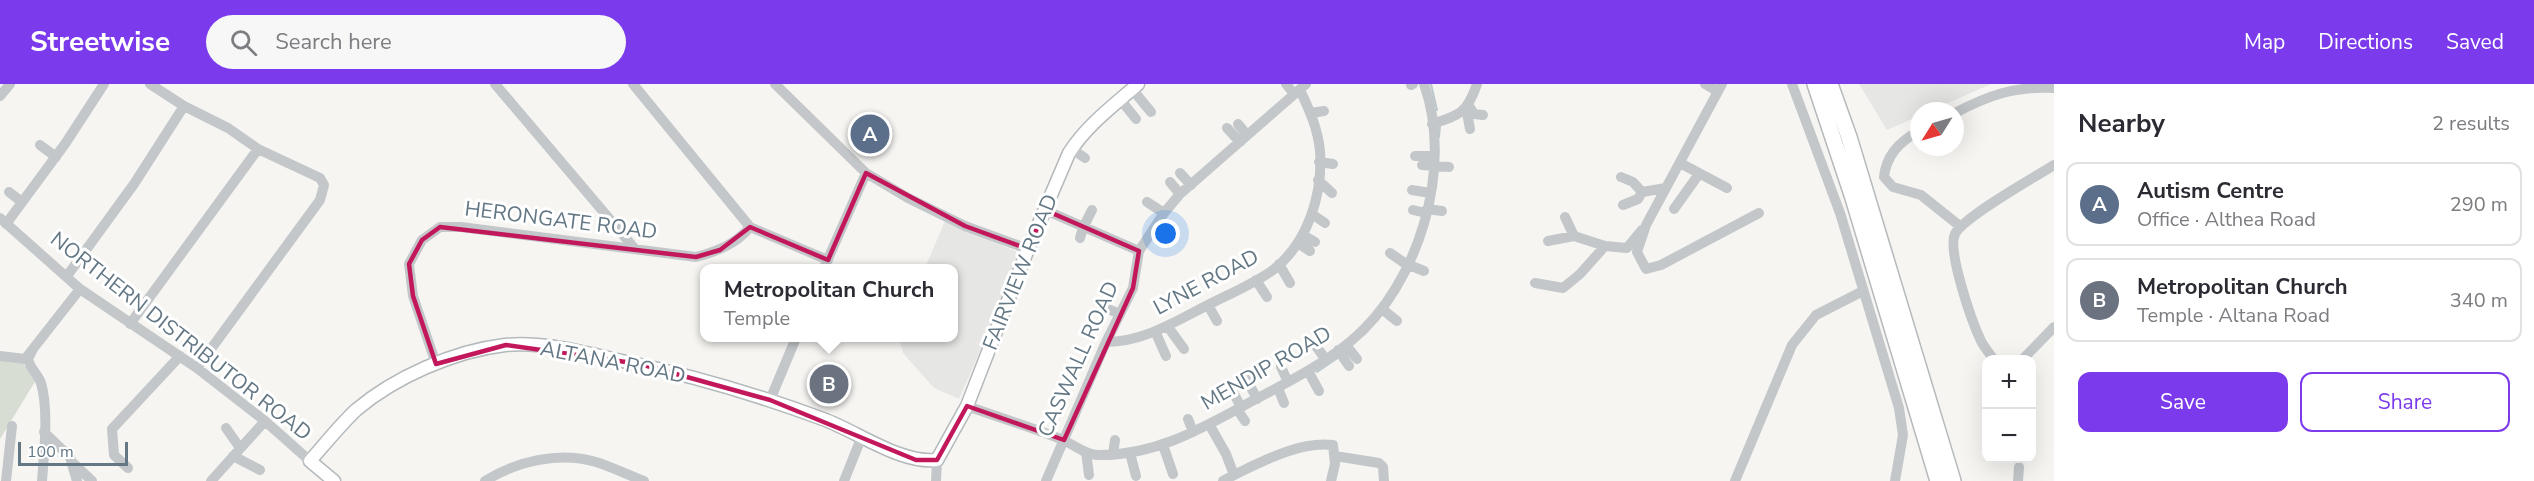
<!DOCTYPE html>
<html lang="en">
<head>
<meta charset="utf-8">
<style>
  body { margin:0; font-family:"Nunito Sans",sans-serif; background:#f7f7f7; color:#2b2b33 }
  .controls { position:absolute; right:18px; bottom:18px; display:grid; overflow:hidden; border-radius:12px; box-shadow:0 6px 24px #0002 }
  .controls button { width:54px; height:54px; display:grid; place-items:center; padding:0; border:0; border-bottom:2px solid #e1e1e2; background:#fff; color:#2b2b33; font:30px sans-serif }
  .compass { position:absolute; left:1910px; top:18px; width:54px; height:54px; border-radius:50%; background:#fff; box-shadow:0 6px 24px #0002; rotate:233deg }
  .scale { position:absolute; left:18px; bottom:15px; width:110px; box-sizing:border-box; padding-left:6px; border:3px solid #637784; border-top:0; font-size:16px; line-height:21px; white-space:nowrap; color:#637784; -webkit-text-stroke:4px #fff; paint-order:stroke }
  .you { position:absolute; left:1166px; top:150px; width:21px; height:21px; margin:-15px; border:4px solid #fff; border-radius:50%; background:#1a73e8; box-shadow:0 0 0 9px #1a73e833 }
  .badge { display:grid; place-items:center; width:39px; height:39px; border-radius:50%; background:#7c3aed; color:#fff; font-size:20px; font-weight:700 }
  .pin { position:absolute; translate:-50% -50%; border:3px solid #fff; box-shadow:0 2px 6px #0006 }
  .popup { position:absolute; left:700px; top:180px; width:258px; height:78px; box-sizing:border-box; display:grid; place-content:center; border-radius:12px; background:#fff; filter:drop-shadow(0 2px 4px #0005); font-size:20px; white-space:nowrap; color:#7c7c81 }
  .popup b { font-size:22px; color:#2b2b33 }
  .popup::after { content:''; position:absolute; left:50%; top:100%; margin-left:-12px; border:12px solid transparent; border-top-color:#fff }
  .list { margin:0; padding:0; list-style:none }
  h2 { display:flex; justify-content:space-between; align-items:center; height:78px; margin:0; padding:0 24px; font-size:26px }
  h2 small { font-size:20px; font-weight:400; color:#7c7c81 }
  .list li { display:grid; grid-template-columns:39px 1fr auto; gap:18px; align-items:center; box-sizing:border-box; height:84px; margin:0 12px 12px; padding:0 12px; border:2px solid #e1e1e2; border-radius:12px }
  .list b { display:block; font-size:22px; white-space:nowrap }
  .list p { margin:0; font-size:20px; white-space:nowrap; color:#7c7c81 }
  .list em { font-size:20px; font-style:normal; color:#7c7c81 }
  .actions { display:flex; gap:12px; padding:18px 24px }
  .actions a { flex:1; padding:14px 0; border:2px solid #7c3aed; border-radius:12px; text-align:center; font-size:21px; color:#7c3aed }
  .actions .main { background:#7c3aed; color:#fff }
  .icon { flex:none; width:33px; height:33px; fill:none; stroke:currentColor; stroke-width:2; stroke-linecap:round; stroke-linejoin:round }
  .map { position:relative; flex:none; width:2054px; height:397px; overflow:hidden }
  header { display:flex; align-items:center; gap:36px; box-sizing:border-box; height:84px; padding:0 30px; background:#7c3aed; color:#fff }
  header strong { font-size:28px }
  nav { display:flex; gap:33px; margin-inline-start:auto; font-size:21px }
  .search { width:420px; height:54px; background:#f7f7f7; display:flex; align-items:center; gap:15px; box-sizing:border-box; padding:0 21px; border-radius:33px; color:#7c7c81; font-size:22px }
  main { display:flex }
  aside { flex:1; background:#fff }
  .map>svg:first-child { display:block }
  .built { fill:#e6e7e5 }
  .pitch { fill:#d7ddd3 }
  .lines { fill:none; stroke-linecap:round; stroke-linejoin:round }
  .stream { stroke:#bac7cb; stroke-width:2 }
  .major-casing { stroke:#b4b9bc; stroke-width:15 }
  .highway-casing { stroke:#b5b9bc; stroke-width:18 }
  .minor { stroke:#c3c7ca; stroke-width:10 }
  .major { stroke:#fff; stroke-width:12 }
  .highway { stroke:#fff; stroke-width:15 }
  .marked { fill:none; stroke:#c2185b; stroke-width:4.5; stroke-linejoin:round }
  .labels { text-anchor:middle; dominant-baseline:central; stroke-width:6; stroke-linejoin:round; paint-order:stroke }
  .street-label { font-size:21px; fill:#637784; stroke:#fff }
</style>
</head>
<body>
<header>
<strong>Streetwise</strong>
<div class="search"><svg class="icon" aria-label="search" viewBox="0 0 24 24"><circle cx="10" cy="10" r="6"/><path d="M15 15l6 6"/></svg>Search here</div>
<nav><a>Map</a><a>Directions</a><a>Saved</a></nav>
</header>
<main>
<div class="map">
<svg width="2054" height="397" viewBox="0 0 2054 397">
  <rect width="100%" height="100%" fill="#f6f5f2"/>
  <path class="built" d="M1859 0H1991L1930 27H1919V32L1887 46Z
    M945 137 1022 170 959 315 934 304 903 269 899 254H954V184H925Z"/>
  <path class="pitch" d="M0 274 21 277 36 296 0 355Z"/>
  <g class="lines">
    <path class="stream" d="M1431 0 1437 26
      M1439 53 1440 41
      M1317 288 1339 273"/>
    <defs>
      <path id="major" d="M334 397 310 377C325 360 340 341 356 326 395 293 454 267 505 261 543 257 585 269 622 277 691 291 758 311 823 335 858 348 901 380 937 376L967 322 1028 165 1069 69C1087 41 1113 22 1138 0"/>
      <path id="highway" d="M1815 0 1853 114 1938 397
        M1830 0 1849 53 1953 397"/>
    </defs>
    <use href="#major" class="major-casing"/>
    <use href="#highway" class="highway-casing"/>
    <path class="minor" d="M150 0 184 22 228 44 258 65 320 94 324 101 320 116 197 284
      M495 0 635 165
      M633 0 750 143 828 176
      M775 0 866 89 908 114 965 142 1028 165
      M1286 0 1294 10
      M1705 0 1717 7
      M1722 0 1646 141 1637 168 1646 185 1661 181 1759 129
      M1792 0 1840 129 1899 324 1903 351 1895 397
      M1411 1 1413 0
      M1132 5 1151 28
      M0 12 10 0
      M1120 15 1136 35
      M1469 22 1474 30 1483 31
      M1466 24 1470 45
      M1311 29 1324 27
      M1955 29C1989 11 2015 2 2054 4
      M1238 40 1247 51
      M1432 40C1460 31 1467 29 1477 0
      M1227 44 1240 58
      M1919 47C1900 57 1886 72 1884 93L1893 103 1921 111 1961 143
      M40 61 56 73
      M1072 65 1085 74
      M1415 72H1433
      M1319 78 1333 80
      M1680 79 1727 104
      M1422 81 1449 83
      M1180 89 1191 101
      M1621 93 1633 98 1642 108
      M1318 96 1332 109
      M1170 98 1180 110
      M1412 106 1430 109
      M9 108 22 118
      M1147 118 1164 129
      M1623 121 1638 115 1642 108 1666 104
      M1427 125 1442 127
      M1674 125 1699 90
      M1045 126 1139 167
      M1413 126 1426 129
      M1312 130 1325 139
      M1565 133 1574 152
      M0 134 80 205 197 284 265 337 310 377
      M6 140 65 60 104 0
      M1303 151 1315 158
      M1080 154 1083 144 1092 126
      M1548 157 1574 152 1605 162
      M1298 159 1310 167
      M1390 169 1409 182
      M1279 180 1290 199
      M1409 181 1424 187
      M824 184 866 89
      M67 192 134 100 184 22
      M1256 196 1267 213
      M1535 199 1563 204 1580 190 1605 162 1627 164 1642 146
      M1208 221 1217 237
      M1101 222 1120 230
      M1382 225 1397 237
      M130 240 258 65
      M1168 243 1184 265
      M1155 247 1166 272
      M1106 258C1142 258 1173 239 1204 223 1227 211 1252 201 1273 186 1308 159 1323 110 1320 67 1318 45 1309 25 1300 6
      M1346 261 1357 275
      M1316 262 1326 276
      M33 265 28 275C30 285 38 290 41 299 49 326 44 370 42 397
      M1338 266 1349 282
      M0 272 25 275 80 205
      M1994 276C1990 270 1984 263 1981 257 1972 238 1947 167 1955 150 1963 133 2035 93 2054 81
      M2022 276 2054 243
      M436 280 413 212 409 180 422 156 440 143H461L696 173C718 167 736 160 750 143
      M1281 283 1288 298
      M1308 287 1319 307
      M1244 290 1257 315
      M1278 304 1284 319
      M1232 306 1241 323
      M770 316 796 254
      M967 322C998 333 1030 343 1061 355 1073 360 1085 371 1098 371 1152 372 1197 347 1243 322 1280 302 1318 284 1351 257 1419 201 1454 83 1424 0
      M1237 325 1245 337
      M1188 335 1193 348
      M1209 340 1226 370 1234 391 1223 397
      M226 344 240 364
      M44 348 70 373 77 397
      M1163 361 1173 390
      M1086 368 1089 391
      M1130 369 1136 392
      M1113 370 1115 356
      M233 372 260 386
      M1335 372 1379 379 1383 383 1384 397
      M73 379 92 397
      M128 384 114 371 112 345 180 272
      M1234 391C1263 377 1300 357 1333 361L1335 380 1331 397
      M6 397 12 342
      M211 397 265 337
      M485 397C517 377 560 367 596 378 612 383 628 391 644 397
      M844 397 862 352
      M936 397 937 376
      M1046 397 1106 258 1133 204 1139 167 1164 129 1180 110 1306 0
      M1735 397 1792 261 1816 231 1863 207
      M2018 397 2019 383"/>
    <use href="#major" class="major"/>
    <use href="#highway" class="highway"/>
  </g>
  <path class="marked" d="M866 89 965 142 1028 165 1045 126 1139 167 1133 204 1064 356 967 322 937 376H916L770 316 640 280 506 261 436 280 413 212 409 180 422 156 440 143 696 173 720 166 750 143 828 176Z"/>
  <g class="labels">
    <g class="street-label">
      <text transform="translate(561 136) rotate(7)">HERONGATE ROAD</text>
      <text transform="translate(1020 188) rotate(-68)">FAIRVIEW ROAD</text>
      <text transform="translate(1206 198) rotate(-28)">LYNE ROAD</text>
      <text transform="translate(181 252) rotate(38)">NORTHERN DISTRIBUTOR ROAD</text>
      <text transform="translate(1078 275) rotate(-66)">CASWALL ROAD</text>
      <text transform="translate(613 278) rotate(11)">ALTANA ROAD</text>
      <text transform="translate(1266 284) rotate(-30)">MENDIP ROAD</text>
    </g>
  </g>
</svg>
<div class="controls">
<button>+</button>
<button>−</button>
</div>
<svg class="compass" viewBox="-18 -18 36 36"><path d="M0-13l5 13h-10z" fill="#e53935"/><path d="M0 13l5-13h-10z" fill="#7c7c81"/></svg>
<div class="scale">100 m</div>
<div class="you"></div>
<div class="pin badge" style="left:870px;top:50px;background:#5c6f8a">A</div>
<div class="pin badge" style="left:829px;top:300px;background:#6b7280">B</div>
<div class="popup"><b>Metropolitan Church</b>Temple</div>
</div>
<aside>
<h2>Nearby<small>2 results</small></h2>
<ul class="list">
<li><span class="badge" style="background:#5c6f8a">A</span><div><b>Autism Centre</b><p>Office · Althea Road</p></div><em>290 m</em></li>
<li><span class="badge" style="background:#6b7280">B</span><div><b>Metropolitan Church</b><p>Temple · Altana Road</p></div><em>340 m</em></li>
</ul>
<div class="actions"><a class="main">Save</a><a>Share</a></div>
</aside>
</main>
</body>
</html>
